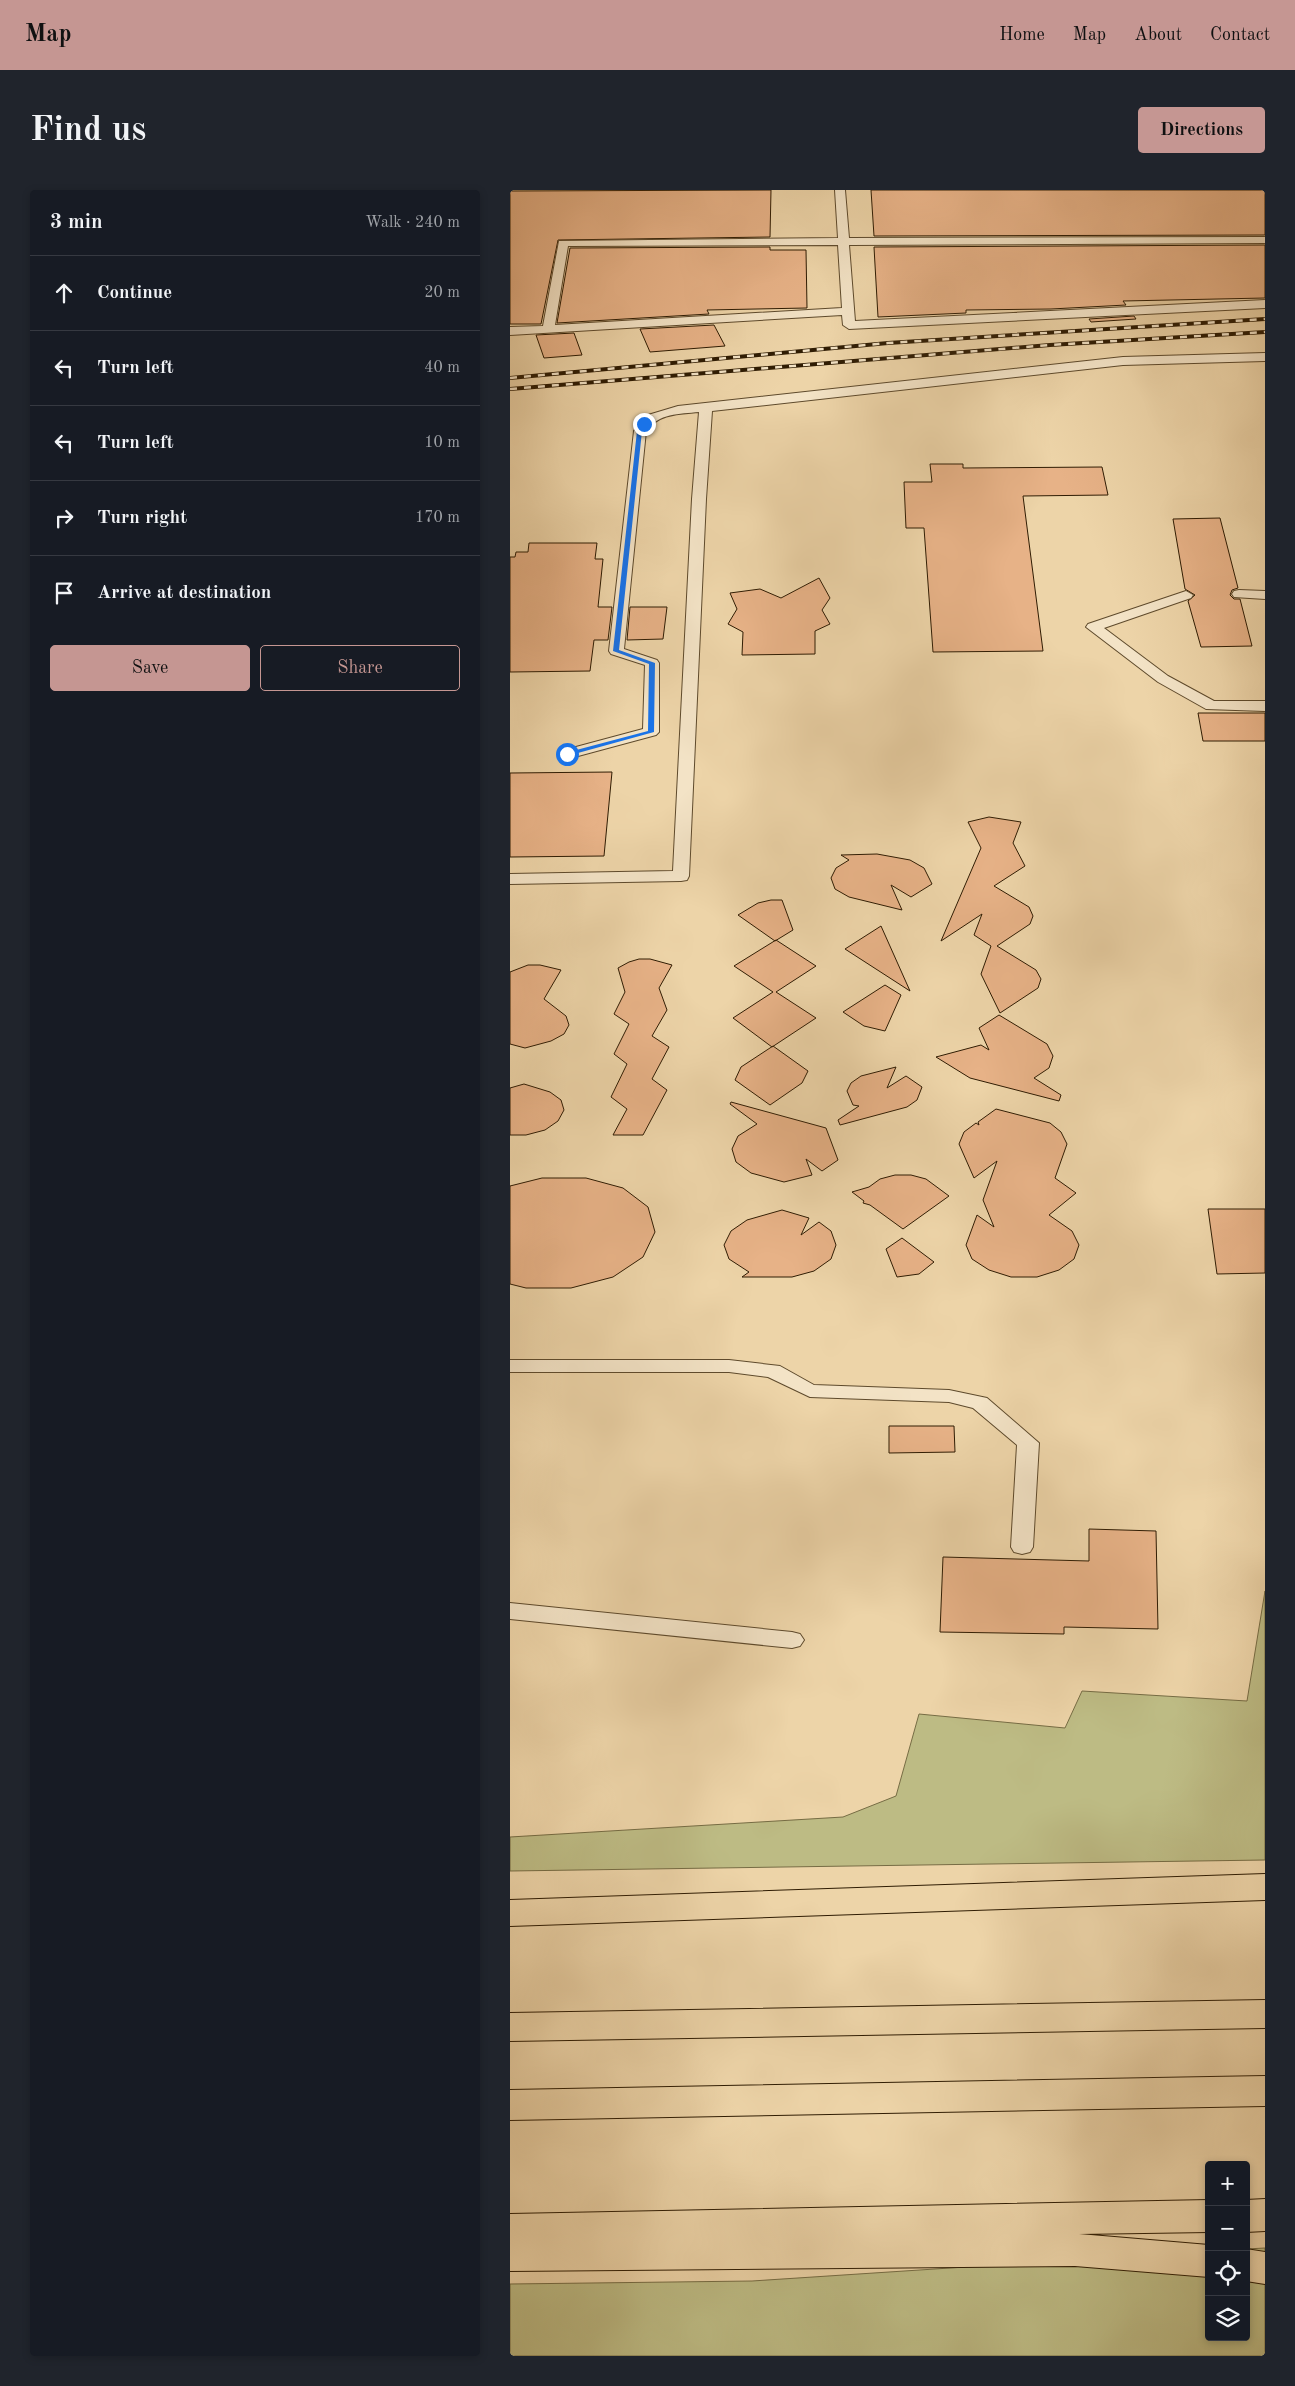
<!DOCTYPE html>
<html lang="en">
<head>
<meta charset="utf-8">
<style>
  body { margin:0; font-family:"Old Standard TT",serif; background:#20242c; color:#f1f3f6 }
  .controls { position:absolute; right:15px; bottom:15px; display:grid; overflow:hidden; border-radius:5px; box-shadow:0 2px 8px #0003 }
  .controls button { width:45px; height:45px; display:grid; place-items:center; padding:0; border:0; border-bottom:1px solid #363941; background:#171b24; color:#f1f3f6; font:25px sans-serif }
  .stop { position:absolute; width:15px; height:15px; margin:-11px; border:4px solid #1a73e8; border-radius:50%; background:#fff }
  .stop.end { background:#1a73e8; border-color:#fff; box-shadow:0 1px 5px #0008 }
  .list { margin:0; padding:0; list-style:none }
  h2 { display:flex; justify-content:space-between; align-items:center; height:65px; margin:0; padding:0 20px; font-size:21px }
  h2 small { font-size:16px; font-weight:400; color:#9ea1a6 }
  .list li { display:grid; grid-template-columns:32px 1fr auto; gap:15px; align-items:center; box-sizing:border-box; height:75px; padding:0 20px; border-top:1px solid #363941 }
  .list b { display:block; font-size:19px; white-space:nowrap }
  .list em { font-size:16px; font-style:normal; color:#9ea1a6 }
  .actions { display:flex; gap:10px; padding:15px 20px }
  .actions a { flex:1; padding:11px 0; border:1px solid #c59692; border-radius:5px; text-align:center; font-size:18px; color:#c59692 }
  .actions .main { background:#c59692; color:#111 }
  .icon { flex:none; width:28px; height:28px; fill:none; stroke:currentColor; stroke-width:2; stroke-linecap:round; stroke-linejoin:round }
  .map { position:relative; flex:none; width:755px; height:2166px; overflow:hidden; border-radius:5px }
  header { display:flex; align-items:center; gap:30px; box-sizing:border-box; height:70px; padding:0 25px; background:#c59692; color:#111 }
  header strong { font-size:24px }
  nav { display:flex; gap:28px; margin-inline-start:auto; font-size:18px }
  .intro { display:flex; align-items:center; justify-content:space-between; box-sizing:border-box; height:120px; padding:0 30px }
  h1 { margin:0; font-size:35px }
  .button { padding:12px 22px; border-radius:5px; background:#c59692; color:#111; font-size:18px; font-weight:700 }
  main { display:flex; gap:30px; padding:0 30px }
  aside { flex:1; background:#171b24; border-radius:5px; box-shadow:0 2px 8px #0003 }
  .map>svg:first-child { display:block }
  .green { fill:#bdbb84; stroke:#766c44 }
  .building { fill:#e7b287; stroke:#2f1c03 }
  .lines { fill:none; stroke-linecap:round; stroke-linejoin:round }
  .service-casing { stroke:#5e4a2c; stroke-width:2 }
  .motorway-casing { stroke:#2f1c03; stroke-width:2 }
  .service { fill:#f3e3c6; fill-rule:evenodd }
  .motorway { fill:#edd4a8; fill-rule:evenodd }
  .rail-casing { stroke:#2f1c03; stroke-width:4 }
  .rail { stroke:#f3e3c6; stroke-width:2.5; stroke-dasharray:7; stroke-linecap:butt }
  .route { fill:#1a73e8 }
</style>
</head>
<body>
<header>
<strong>Map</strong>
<nav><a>Home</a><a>Map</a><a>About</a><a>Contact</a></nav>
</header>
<div class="intro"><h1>Find us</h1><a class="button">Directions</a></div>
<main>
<aside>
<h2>3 min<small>Walk · 240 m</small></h2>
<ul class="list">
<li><svg class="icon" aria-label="ahead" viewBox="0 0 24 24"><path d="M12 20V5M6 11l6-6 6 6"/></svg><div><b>Continue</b></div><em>20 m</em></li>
<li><svg class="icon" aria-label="left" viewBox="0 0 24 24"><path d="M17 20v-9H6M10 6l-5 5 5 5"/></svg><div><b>Turn left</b></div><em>40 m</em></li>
<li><svg class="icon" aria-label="left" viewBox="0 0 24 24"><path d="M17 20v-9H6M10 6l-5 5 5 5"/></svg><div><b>Turn left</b></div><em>10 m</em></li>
<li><svg class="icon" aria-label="right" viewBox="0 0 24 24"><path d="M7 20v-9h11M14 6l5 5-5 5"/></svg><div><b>Turn right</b></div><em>170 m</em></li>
<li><svg class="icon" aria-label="arrive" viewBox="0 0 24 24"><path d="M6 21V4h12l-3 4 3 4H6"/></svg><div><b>Arrive at destination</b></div></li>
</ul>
<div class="actions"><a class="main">Save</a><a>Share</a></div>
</aside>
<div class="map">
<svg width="755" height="2166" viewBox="0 0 755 2166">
  <rect width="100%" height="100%" fill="#edd4a8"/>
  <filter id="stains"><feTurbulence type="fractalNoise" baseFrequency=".004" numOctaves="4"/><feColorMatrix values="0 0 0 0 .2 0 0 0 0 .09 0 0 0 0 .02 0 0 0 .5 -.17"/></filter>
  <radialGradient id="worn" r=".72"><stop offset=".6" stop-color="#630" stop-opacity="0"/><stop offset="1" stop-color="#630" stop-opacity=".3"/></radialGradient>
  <path class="green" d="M755 1401V1670L0 1681V1647L333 1627 386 1606 409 1524 555 1538 572 1501 737 1511Z
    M755 2058V2166H0V2094L242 2091 699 2061V2147H736V2059Z"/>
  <path class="building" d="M261 0 260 47 48 50 31 134H0V1Z
    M361 0H755V45L364 46Z
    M755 55V108L613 111 616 115 541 119 456 120V123L368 127 364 57Z
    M260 57V60H296L297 118 197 120 199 124 47 133 60 58Z
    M624 126 626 129 581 132 579 129Z
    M204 135 215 156 140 162 130 139Z
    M64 143 72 165 34 168 26 145Z
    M420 274H453V278L592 277 598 305 513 306 533 461 423 462 414 338H396L394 292H422Z
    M710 328 728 398 722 400 720 405 724 409H730L742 456 691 457 678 411 685 405 675 399 663 329Z
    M19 353H87L85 369H93L88 417H102L98 450H84L80 481 0 482V367H5L6 362H18Z
    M309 388 320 408 312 420 320 434 305 441V464L232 465 233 442 218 434 227 419 220 403 250 399 271 408Z
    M120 417H157L153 449 117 450Z
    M688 523H755V551H693Z
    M102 582 94 666 0 667V583Z
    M479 627 511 632 503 653 515 676 484 696 519 717 523 726 520 734 487 756 526 780 531 789 528 798 490 823 471 784 481 756 464 745 472 724 431 751 471 658 458 632Z
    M367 664 400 670 414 678 422 694 401 707 381 695 392 720 339 707 325 699 321 688 326 678 339 670 331 665Z
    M261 710H272L283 740 265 751 228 725 248 713Z
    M371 736 400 801 335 759Z
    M266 750 306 776 266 802 306 828 262 857 223 828 263 802 224 776Z
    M129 769H140L162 775 149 798 157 820 142 846 159 857 142 889 157 900 133 945H103L117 919 101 907 117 874 104 864 119 834 104 824 115 802 108 778 119 772Z
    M18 775H30L51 780 34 809 56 826 59 835 54 844 41 851 15 858 0 854V782Z
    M375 795 391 805 375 841 354 836 333 822Z
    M489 825 537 854 543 866 539 878 524 888 551 905 549 911 460 888 426 867 471 855 479 860 469 838Z
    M263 856 298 881 292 893 260 915 225 890 231 877Z
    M386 877 377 898 396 886 412 897 407 910 397 917 330 935 328 930 349 916 343 915 337 901 341 893 351 886Z
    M14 894 40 902 51 910 54 920 48 931 35 940 16 945H0V898Z
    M221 912 316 938 328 970 312 981 296 969 302 985 274 992 241 983 226 972 222 959 228 946 247 934 220 914Z
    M486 919 540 933 551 942 557 954 545 988 566 1003 539 1025 562 1041 569 1055 564 1069 549 1080 527 1087H501L479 1080 462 1069 456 1055 467 1025 484 1037 473 1010 487 971 464 988 449 954 454 942 466 933 469 935 468 932Z
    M385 985H401L416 989 439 1006 393 1039 360 1015 353 1013 354 1011 342 1002 359 997 370 989Z
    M32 988H76L113 998 138 1017 145 1042 133 1067 103 1087 61 1098H16L0 1094V996Z
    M698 1019H755V1083L707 1084Z
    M272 1020 299 1028 291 1045 309 1032 321 1041 326 1055 321 1069 304 1081 282 1087H232L239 1082 219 1069 214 1055 221 1041 237 1030Z
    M392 1048 424 1072 409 1084 387 1087 376 1059Z
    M379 1236H444L445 1262 379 1263Z
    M579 1339 646 1341 648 1439 554 1437V1444L430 1442 433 1367 579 1371Z"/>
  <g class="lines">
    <defs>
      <path id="service" d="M325 0H335L339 48 755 47V53L339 55 345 131 755 110V118L339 139 333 135 332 125 0 145V137L33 136 49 51 328 48ZM328 55 332 118 45 135 58 56Z
        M755 163V171L613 175 202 221 196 309 179 686 177 690 171 691 0 694V684L163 681 182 309 189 222C169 224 149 223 136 241L114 459 147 470 149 473V542L146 545 57 569 49 564 51 561 133 539 135 475 101 464 99 461 124 241 138 225 168 216 613 167Z
        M729 400 755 401V409L724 407 722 404 724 401Z
        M676 401 683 405 681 408 594 438 658 486 704 511H755V521L696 519 648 492 576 437 578 434Z
        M0 1170H219L270 1176 304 1195 439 1200 477 1208 529 1253 523 1357 520 1362 512 1364 504 1362 501 1357 507 1255 463 1218 439 1212 300 1207 258 1187 219 1182H0Z
        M0 1413 282 1442 290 1444 294 1450 290 1456 282 1458 0 1429Z"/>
      <path id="motorway" d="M755 1684V1710L0 1736V1710Z
        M755 1810V1838L0 1851V1823Z
        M755 1886V1916L0 1930V1900Z
        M755 2009V2041L736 2042V2010Z
        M699 2010V2042L569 2044 699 2055V2087L565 2076 0 2081V2024Z
        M736 2059 755 2062V2094L736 2091Z"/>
    </defs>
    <use href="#service" class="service-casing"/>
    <use href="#motorway" class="motorway-casing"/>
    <use href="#service" class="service"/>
    <use href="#motorway" class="motorway"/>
    <defs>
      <path id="rail" d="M0 188 378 153 755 129
        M0 199 540 155 755 142"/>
    </defs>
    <use href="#rail" class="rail-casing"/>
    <use href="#rail" class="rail"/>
  </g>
  <path class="route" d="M134 232 136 234 132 241 109 460 145 473 144 542 57 566 55 563 138 541 139 474 103 461 127 241Z"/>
  <rect width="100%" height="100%" filter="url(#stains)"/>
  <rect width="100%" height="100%" fill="url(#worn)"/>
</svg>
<div class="controls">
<button>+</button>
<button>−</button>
<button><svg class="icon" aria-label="locate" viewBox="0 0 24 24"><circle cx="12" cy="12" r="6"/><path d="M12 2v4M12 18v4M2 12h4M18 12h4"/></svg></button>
<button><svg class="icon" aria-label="layers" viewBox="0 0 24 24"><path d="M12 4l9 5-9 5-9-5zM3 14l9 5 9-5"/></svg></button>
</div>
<div class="stop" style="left:57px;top:564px"></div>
<div class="stop end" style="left:134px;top:234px"></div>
</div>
</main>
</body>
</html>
